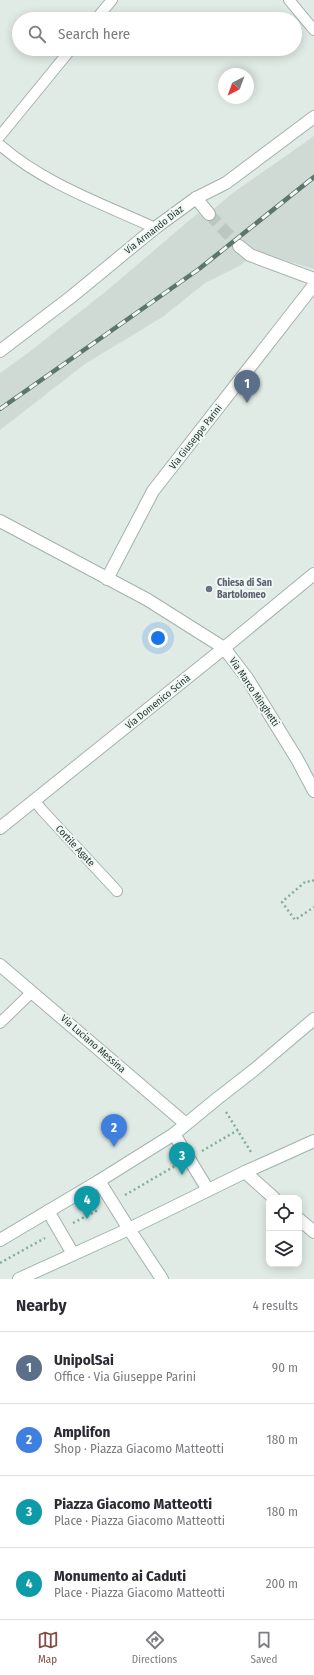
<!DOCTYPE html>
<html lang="en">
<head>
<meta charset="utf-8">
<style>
  body { margin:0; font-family:"Fira Sans Condensed",sans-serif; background:#f2f2f3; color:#2b2b33 }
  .controls { position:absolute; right:12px; bottom:12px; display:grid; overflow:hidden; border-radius:8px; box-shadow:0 2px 10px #0003 }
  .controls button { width:36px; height:36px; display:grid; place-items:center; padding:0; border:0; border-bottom:1px solid #e1e1e2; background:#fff; color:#2b2b33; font:20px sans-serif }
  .compass { position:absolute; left:218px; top:68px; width:36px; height:36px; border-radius:50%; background:#fff; box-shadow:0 2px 10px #0003; rotate:221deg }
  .you { position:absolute; left:158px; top:638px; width:14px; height:14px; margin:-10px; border:3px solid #fff; border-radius:50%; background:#1a73e8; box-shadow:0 0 0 6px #1a73e833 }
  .badge { display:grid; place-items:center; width:26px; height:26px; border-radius:50%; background:#814e46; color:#fff; font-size:13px; font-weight:700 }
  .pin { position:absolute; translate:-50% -33px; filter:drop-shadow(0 1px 2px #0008) }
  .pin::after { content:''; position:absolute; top:21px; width:14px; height:12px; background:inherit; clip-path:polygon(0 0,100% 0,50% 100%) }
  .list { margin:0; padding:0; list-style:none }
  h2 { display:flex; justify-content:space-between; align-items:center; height:52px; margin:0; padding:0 16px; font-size:17px }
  h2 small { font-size:13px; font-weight:400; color:#7c7c81 }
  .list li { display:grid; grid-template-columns:26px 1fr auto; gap:12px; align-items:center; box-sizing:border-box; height:72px; padding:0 16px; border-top:1px solid #e1e1e2 }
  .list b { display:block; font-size:15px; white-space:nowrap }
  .list p { margin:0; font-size:13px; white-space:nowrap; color:#7c7c81 }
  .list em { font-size:13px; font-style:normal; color:#7c7c81 }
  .icon { flex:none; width:22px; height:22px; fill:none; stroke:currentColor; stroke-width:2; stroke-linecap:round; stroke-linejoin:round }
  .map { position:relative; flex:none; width:314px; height:1279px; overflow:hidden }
  .search { position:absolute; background:#fff; box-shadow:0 2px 10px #0003; left:12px; right:12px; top:12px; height:44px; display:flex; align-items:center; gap:10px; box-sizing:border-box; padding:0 14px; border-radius:22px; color:#7c7c81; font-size:15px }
  .sheet { height:340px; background:#fff }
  nav { display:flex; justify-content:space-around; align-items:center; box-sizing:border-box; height:56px; border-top:1px solid #e1e1e2; background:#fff; font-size:11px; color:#7c7c81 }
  nav a { display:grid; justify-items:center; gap:2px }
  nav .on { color:#814e46 }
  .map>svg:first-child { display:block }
  .built { fill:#cfdad4 }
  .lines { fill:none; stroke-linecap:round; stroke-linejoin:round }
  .minor-tunnel { stroke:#bbc8c1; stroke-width:12; stroke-dasharray:12 6; stroke-linecap:butt }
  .service-casing { stroke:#a4b2ac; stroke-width:12 }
  .pedestrian-casing { stroke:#a4b2ac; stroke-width:14 }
  .minor-casing { stroke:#a4b2ac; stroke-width:14 }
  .tertiary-casing { stroke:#a4b2ac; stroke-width:14 }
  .secondary-casing { stroke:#a0b6ad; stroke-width:14 }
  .path { stroke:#82ad9d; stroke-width:2.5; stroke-dasharray:2 3; stroke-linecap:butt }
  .service { stroke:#fff; stroke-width:10 }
  .pedestrian { stroke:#fff; stroke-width:12 }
  .minor { stroke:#fff; stroke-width:12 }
  .tertiary { stroke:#fff; stroke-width:12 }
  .secondary { stroke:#fff; stroke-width:12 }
  .rail-casing { stroke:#5c766d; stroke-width:4.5 }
  .rail { stroke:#f1f7f4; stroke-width:3; stroke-dasharray:9; stroke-linecap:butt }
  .worship-dot { fill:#6b7280; stroke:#f1f7f4; stroke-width:1.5 }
  .labels { text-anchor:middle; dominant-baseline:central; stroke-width:4; stroke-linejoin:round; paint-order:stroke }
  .street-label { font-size:10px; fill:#223a32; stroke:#f1f7f4 }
  .worship-label { font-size:10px; font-weight:bold; fill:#5b616d; stroke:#f1f7f4; text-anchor:start }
</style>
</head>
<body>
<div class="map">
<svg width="314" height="1279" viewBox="0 0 314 1279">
  <rect width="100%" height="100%" fill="#e1ebe5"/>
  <path class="built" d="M314 136V269L257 252 241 265 205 283 164 316 85 364 0 430V373L28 353 110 288 198 213 206 221 214 209 230 195Z"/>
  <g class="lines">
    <path class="minor-tunnel" d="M209 214 239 246"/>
    <defs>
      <path id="service" d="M289 0 314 30
        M96 19 112 0
        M0 136 71 49
        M0 145C43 183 103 204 155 228
        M34 800 42 810 117 891
        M0 1023 32 992"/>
      <path id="pedestrian" d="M99 1181 129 1229
        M48 1211 73 1254"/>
      <path id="minor" d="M196 198 209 214
        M239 246 250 255 314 279
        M0 521 148 600 224 648 247 678 297 759 314 791
        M107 579 153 491 314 285
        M0 828 224 648 314 574
        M0 965 186 1124
        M174 1134 208 1190
        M245 1172 274 1198
        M299 1219 314 1232
        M129 1229 162 1279"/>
      <path id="tertiary" d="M0 351 71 297 155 228 196 198 226 183 314 117"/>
      <path id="secondary" d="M0 1240 99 1181 174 1134 218 1098 254 1070 314 1019
        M19 1279 129 1229 245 1172 314 1141"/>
    </defs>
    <use href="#service" class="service-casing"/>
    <use href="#pedestrian" class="pedestrian-casing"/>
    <use href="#minor" class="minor-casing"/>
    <use href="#tertiary" class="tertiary-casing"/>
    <use href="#secondary" class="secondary-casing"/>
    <path class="path" d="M314 880 311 882 306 881 282 902 295 920 314 907
      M226 1112 251 1152
      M202 1151 238 1130
      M125 1195 175 1166
      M73 1223 98 1210
      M0 1263 45 1238"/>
    <use href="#service" class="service"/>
    <use href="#pedestrian" class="pedestrian"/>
    <use href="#minor" class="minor"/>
    <use href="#tertiary" class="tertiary"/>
    <use href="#secondary" class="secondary"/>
    <defs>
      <path id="rail" d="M0 409 199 269 314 177"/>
    </defs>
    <use href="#rail" class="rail-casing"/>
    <use href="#rail" class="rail"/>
  </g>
  <circle class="worship-dot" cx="209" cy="589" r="4"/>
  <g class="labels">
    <g class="street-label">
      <text transform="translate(154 230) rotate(-38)">Via Armando Diaz</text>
      <text transform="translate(196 437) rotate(-52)">Via Giuseppe Parini</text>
      <text transform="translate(254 692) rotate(56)">Via Marco Minghetti</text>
      <text transform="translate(158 702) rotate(-39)">Via Domenico Scinà</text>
      <text transform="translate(75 846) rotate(47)">Cortile Agate</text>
      <text transform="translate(93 1044) rotate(41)">Via Luciano Messina</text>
    </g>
    <g class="worship-label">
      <text x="217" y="583">Chiesa di San<tspan x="217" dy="12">Bartolomeo</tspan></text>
    </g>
  </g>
</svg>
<div class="controls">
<button><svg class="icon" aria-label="locate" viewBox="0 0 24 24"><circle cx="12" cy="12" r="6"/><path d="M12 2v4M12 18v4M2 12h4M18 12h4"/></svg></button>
<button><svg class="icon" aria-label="layers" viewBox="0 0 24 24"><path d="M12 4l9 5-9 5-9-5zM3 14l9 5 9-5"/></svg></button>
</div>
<svg class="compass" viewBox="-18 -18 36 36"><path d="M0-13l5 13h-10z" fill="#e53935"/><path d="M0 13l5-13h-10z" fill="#7c7c81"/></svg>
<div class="you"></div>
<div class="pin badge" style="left:247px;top:403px;background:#5c6f8a">1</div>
<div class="pin badge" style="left:114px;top:1147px;background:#3f7fe0">2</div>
<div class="pin badge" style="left:182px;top:1175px;background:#0f9aa8">3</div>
<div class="pin badge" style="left:87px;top:1219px;background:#0f9aa8">4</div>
<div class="search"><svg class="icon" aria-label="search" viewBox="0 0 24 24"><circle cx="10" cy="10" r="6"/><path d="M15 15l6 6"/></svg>Search here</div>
</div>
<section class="sheet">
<h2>Nearby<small>4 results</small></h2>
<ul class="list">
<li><span class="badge" style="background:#5c6f8a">1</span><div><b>UnipolSai</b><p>Office · Via Giuseppe Parini</p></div><em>90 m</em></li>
<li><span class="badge" style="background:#3f7fe0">2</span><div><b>Amplifon</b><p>Shop · Piazza Giacomo Matteotti</p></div><em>180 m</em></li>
<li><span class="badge" style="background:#0f9aa8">3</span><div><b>Piazza Giacomo Matteotti</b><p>Place · Piazza Giacomo Matteotti</p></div><em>180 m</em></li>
<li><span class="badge" style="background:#0f9aa8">4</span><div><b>Monumento ai Caduti</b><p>Place · Piazza Giacomo Matteotti</p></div><em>200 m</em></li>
</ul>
</section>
<nav>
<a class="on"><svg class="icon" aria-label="map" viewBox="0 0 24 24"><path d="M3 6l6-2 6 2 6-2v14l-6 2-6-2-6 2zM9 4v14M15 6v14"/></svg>Map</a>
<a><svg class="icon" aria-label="directions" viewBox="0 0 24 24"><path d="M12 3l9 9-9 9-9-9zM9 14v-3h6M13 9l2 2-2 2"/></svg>Directions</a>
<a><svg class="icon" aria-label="saved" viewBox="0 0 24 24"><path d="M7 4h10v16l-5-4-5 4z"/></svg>Saved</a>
</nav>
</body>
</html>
